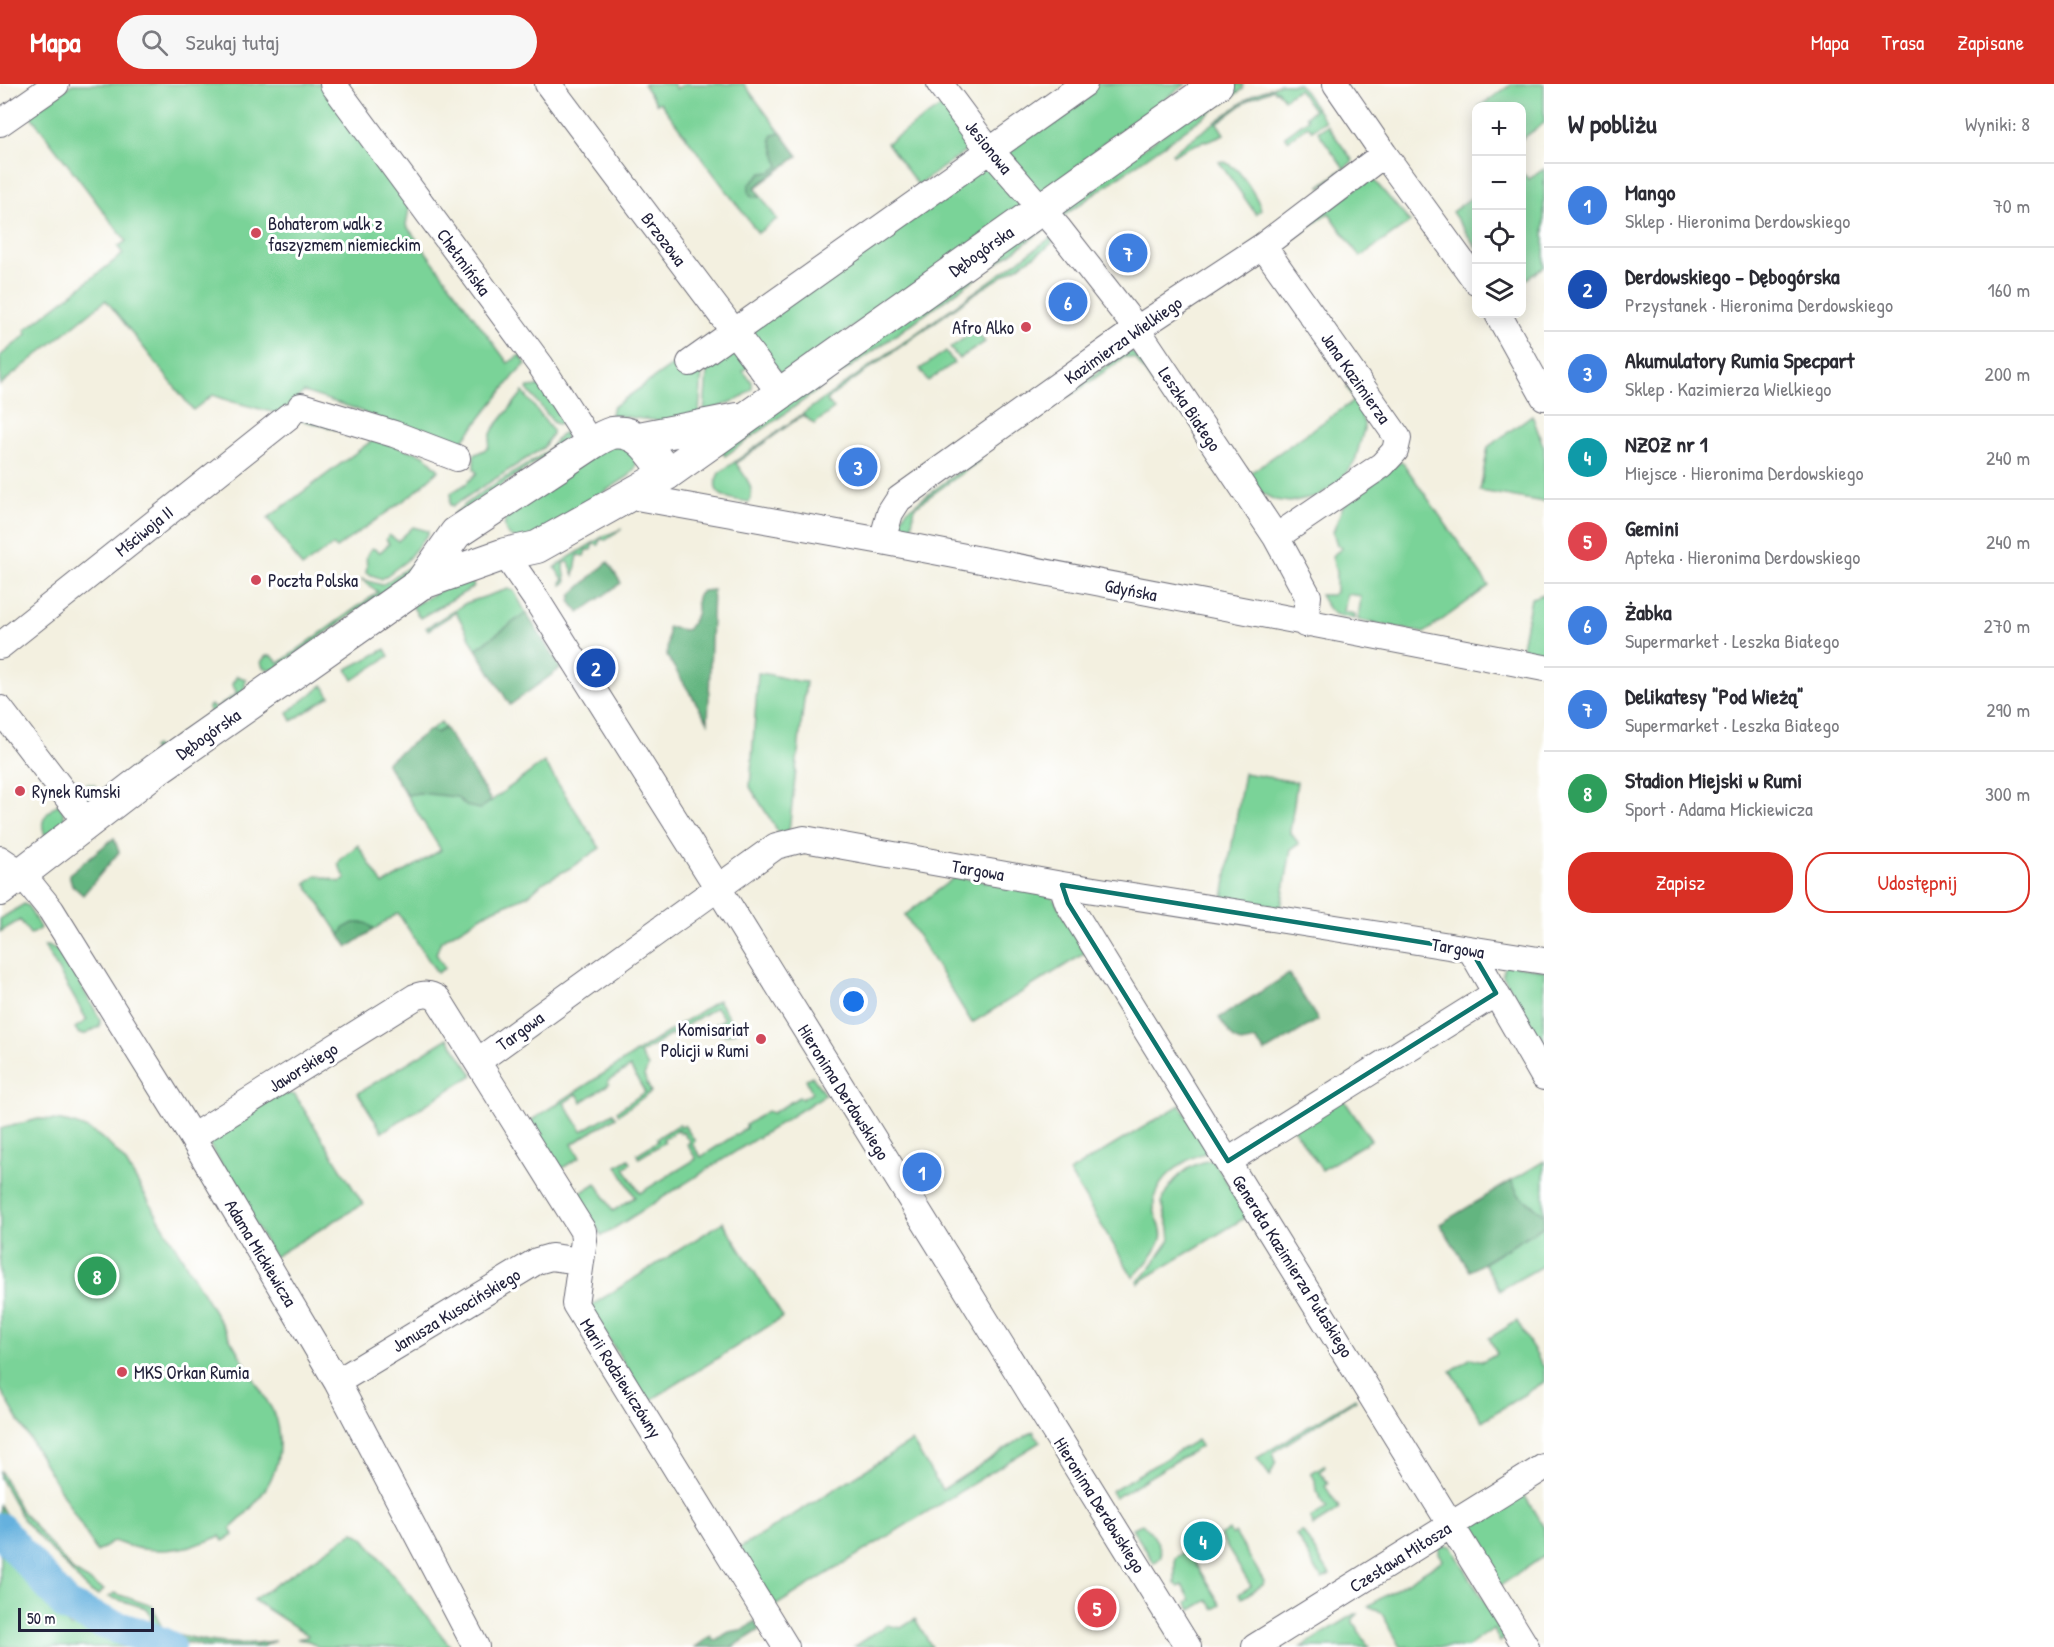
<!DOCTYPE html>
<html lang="pl">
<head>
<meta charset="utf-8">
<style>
  body { margin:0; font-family:"Patrick Hand",sans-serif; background:#f7f7f7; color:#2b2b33 }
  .controls { position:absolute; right:18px; top:18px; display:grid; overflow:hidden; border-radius:12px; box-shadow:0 3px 15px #0003 }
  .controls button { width:54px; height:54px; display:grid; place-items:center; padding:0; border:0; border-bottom:2px solid #e1e1e2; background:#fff; color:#2b2b33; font:30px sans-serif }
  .scale { position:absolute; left:18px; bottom:15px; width:136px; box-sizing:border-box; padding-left:6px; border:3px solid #22223b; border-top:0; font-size:16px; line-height:21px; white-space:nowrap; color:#22223b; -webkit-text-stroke:4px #fff; paint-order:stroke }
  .you { position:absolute; left:854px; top:918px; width:21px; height:21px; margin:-15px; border:4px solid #fff; border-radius:50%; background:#1a73e8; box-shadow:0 0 0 9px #1a73e833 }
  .badge { display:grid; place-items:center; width:39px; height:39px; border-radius:50%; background:#d93025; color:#fff; font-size:20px; font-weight:700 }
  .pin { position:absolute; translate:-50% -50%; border:3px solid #fff; box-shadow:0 2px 6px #0006 }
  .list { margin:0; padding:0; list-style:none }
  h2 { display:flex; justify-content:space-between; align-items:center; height:78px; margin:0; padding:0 24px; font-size:26px }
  h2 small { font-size:20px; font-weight:400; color:#7c7c81 }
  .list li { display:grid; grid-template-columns:39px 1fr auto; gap:18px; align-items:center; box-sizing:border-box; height:84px; padding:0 24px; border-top:2px solid #e1e1e2 }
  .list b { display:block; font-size:22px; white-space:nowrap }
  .list p { margin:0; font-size:20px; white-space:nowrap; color:#7c7c81 }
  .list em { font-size:20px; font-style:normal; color:#7c7c81 }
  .actions { display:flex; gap:12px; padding:18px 24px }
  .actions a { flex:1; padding:14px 0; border:2px solid #d93025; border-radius:24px; text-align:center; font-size:21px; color:#d93025 }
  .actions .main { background:#d93025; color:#fff }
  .icon { flex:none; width:33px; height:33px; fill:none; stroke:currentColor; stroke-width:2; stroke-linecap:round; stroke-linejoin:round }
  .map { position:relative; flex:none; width:1544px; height:1563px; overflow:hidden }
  header { display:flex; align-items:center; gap:36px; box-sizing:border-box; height:84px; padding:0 30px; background:#d93025; color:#fff }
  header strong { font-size:28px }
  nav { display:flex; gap:33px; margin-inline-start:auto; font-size:21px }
  .search { width:420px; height:54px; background:#f7f7f7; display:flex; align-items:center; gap:15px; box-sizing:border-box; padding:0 21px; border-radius:33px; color:#7c7c81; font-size:22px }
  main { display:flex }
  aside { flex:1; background:#fff }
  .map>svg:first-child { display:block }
  .green { fill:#7ad398; stroke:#4e7a6a; stroke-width:1.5 }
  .forest { fill:#63b580; stroke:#426c5e; stroke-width:1.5 }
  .water { fill:#65b1de; stroke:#446a8c; stroke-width:1.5 }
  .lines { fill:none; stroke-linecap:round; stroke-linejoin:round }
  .river { stroke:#65b1de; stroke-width:33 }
  .minor-casing { stroke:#6b6a75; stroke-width:28 }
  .major-casing { stroke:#6b6a75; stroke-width:34 }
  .minor { stroke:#fff; stroke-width:26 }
  .major { stroke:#fff; stroke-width:32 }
  .marked { fill:none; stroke:#0f766e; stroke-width:4.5; stroke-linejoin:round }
  .poi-dot { fill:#d1495b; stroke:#fff; stroke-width:2 }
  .labels { text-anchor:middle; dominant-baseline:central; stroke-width:6; stroke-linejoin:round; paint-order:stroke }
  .street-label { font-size:18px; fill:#22223b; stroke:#fff }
  .poi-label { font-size:18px; fill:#22223b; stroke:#fff; text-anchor:start }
</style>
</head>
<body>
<header>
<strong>Mapa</strong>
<div class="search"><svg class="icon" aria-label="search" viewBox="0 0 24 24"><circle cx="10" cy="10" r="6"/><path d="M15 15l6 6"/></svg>Szukaj tutaj</div>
<nav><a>Mapa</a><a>Trasa</a><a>Zapisane</a></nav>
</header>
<main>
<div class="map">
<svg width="1544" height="1563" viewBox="0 0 1544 1563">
  <rect width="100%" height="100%" fill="#fff"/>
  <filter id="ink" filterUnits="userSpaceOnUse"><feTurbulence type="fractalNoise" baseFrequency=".0167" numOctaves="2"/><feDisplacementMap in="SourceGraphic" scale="12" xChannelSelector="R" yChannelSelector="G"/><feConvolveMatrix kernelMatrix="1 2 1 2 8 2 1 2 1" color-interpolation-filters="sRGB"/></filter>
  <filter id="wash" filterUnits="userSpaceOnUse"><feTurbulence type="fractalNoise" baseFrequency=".008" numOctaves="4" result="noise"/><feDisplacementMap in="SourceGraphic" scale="24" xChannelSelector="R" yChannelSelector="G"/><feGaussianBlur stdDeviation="1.35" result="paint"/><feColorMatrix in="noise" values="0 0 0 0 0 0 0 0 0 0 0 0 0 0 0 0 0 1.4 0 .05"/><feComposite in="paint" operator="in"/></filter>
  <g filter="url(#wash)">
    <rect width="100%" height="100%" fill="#f3f0e0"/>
    <path class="green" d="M72 0H321L410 120 406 141 508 279 520 271 526 280 515 291 452 370 356 325 304 308 279 330 230 317 213 311 193 326 106 216 0 301V272L27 250 25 246 123 170 118 163 126 157 30 31Z
      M643 0H674L675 5 685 0H744L798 72 755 104 777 135 758 149 660 18 657 20Z
      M1095 0H1186L1106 57 1062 96 783 292 747 246Z
      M1234 0H1243V5L1062 133 1061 123Z
      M1280 0H1299L1325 37 1312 46 1308 42 1288 56 1285 52 1308 35 1306 32 1314 26 1298 5 1284 15 1277 6 1275 7 1273 5 1250 15 1217 39 1224 50C1206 59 1193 58 1174 71L1172 69 1253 11Z
      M1512 0H1544V39L1522 55V22H1480Z
      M945 20 977 59 918 101 887 59Z
      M1327 41 1353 77 1321 104 1320 102 1344 84 1318 48Z
      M1223 77C1227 79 1232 82 1236 85 1243 92 1260 117 1261 126L1256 130 1253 126 1219 78Z
      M1544 85V183L1522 198V89L1529 95Z
      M1373 95 1410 138 1360 173 1329 129 1286 159 1284 170 1335 242 1321 238 1276 160 1367 97Z
      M1476 110V163L1452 128Z
      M1037 139 1048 143 725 372 720 365Z
      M1052 153V159L1044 166 977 208 830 313 827 317 834 325 814 340 803 331 736 379C744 392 756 402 749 418 732 415 706 414 719 389Z
      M976 246 985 258 959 275 950 264Z
      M729 264 735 267 748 283 743 287 752 298V305L741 314 704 329 708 272Z
      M695 265 703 276 699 330 668 338 611 331 612 324Z
      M1129 265 1151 286 1169 313 1164 316 1136 275 1125 273 1070 312 1069 310 1077 303Z
      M946 267 954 279 928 297 920 285Z
      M539 302C551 309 556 326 562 338L558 340 554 339 527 305 528 303Z
      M1346 302 1354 308 1364 327 1362 335 1364 338V345L1355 377 1338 400 1317 412 1290 418 1275 416 1261 409 1245 388 1246 384 1250 389 1355 316Z
      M523 308 552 346V350L543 364 453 422 450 421 451 409 466 400 477 389 474 385V371L488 364 491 350 494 344Z
      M299 331 424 371 439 386 413 410 336 464 333 461 302 483 268 434 374 355 293 334Z
      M1532 331 1544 364V418L1480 407 1488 363Z
      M565 348 566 358 455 432 454 430C481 405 516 389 546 368 554 362 556 352 565 348Z
      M610 360H624L637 375 635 384 629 392 528 457C513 455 502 453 505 435Z
      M976 375 979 377 915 423 910 451 901 444V435L906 427Z
      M1400 378 1403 379 1489 502 1424 549 1358 536 1361 512 1347 510 1344 528 1355 530V535C1332 531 1331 531 1320 511H1332L1336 508V488L1332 472 1342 464 1337 461 1333 448 1343 422Z
      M413 443 428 447V450L406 477 382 495 366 489C369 478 362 473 372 464L380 468 389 460 386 455 389 451 398 457Z
      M622 445 606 456 600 455 599 461 593 460 591 466H586L584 472 578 471 574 491 569 478 563 479 566 498 562 501 561 498 564 496 555 484 560 479 604 452Z
      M437 449 421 481 274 586 263 584 261 578 266 572H272L279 579 378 508 361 495 382 501 410 482Z
      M470 490 474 503 420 534 412 522Z
      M508 505 514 507 526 529 476 565 456 528 428 546 426 544 466 519Z
      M1544 510V572L1521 568 1531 514Z
      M385 565 389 572 353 596 347 585Z
      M758 589C775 590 788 597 806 598L789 747 779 749 750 703Z
      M237 592 246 595 244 607 92 718 86 717 79 707 87 700 94 701 100 708 155 668 152 664 155 662 158 666 211 628 208 624 211 621 215 625 237 609 232 600Z
      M323 601 330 612 292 637 288 628Z
      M441 638 491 717 544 678 600 764 570 784 542 799 529 811 490 827 441 857 436 870 445 884 437 889 398 829 348 863 306 800 317 791 340 798 346 795 338 780 341 775 358 761 383 801 441 766 386 679Z
      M1244 689 1297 698 1290 748 1299 760 1291 765 1281 824 1223 814Z
      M58 720 63 727 65 738 50 759C37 742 42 731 58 720Z
      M955 793 1050 808 1085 869 972 939 905 831Z
      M24 820 28 822 40 844 34 849 30 850 20 836 0 848V835Z
      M44 862H48L63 869 100 935V942L86 950H79L75 944 87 936Z
      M1505 880 1544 886 1543 961 1502 890Z
      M718 916 737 947 726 951 713 947 711 943 724 935 716 923 640 970 648 983 644 992 651 1008 619 1030 617 1027 645 1008 630 983 608 997 609 1000 582 1018 577 1010 564 1019 582 1047 613 1029 616 1033 572 1060 580 1073 561 1085 530 1037Z
      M448 954 473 991 382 1048 358 1009Z
      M812 992 825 1011 602 1152 577 1111 596 1099 613 1127 635 1113 617 1082 629 1075 631 1079 624 1084 640 1109 696 1075 687 1060 690 1058 683 1048 680 1049 678 1046 663 1055 665 1058 639 1074 637 1070 658 1057 657 1054 679 1040 681 1043 684 1041 695 1057 692 1060 701 1073 746 1044V1041L767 1027 773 1029 799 1013 802 1015 812 1009 806 995Z
      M279 1008 295 1011 363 1120 274 1173 207 1056Z
      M1342 1013 1371 1056 1322 1086 1292 1043Z
      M1180 1021 1209 1068C1186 1073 1151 1097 1154 1124 1155 1134 1164 1145 1161 1155 1157 1169 1143 1183 1133 1193L1069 1088Z
      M38 1035C79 1036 101 1047 126 1079L273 1327C291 1376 267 1412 231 1444L234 1451 223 1457 220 1452C187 1467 149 1472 114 1457L97 1468 0 1305V1045Z
      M1213 1076 1248 1132 1138 1199 1137 1197 1145 1191 1170 1156 1169 1144 1162 1119C1168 1097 1190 1078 1213 1076Z
      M1544 1077V1130L1519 1111 1511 1097Z
      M723 1138 783 1233 648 1318 589 1223Z
      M1544 1142V1181L1500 1206 1484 1179Z
      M1517 1237 1544 1284V1298L1482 1337 1451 1287 1471 1274 1483 1277 1497 1269 1489 1254Z
      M1355 1314 1356 1316 1273 1368 1276 1378 1270 1392 1257 1374Z
      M1033 1347 1040 1358 775 1522 740 1464 912 1357 942 1406Z
      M1197 1356 1201 1362 1115 1414 1111 1407Z
      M1324 1381 1325 1383 1320 1387 1328 1400 1325 1402 1340 1425 1313 1442 1310 1434 1327 1424 1316 1407 1315 1396 1311 1389Z
      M0 1386 20 1425 73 1487 104 1506 98 1511 90 1508 24 1437 0 1394Z
      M1523 1409 1544 1444V1472L1500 1502 1468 1448 1469 1442Z
      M0 1421C13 1444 64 1507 88 1518L82 1523 69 1519 63 1514 0 1436Z
      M1142 1440C1151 1446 1162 1462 1161 1473L1154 1479 1132 1444Z
      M1229 1446 1232 1452 1235 1449 1264 1497 1263 1501 1242 1514 1239 1510 1251 1502 1220 1452Z
      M354 1448 364 1454 451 1563H318L309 1557 297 1555 307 1553 308 1551 253 1516Z
      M1301 1448H1303L1330 1491 1322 1495 1296 1451Z
      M0 1454 59 1521 74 1530 65 1537 71 1544 82 1533 136 1553 133 1563H0Z
      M1447 1462H1451L1506 1553 1500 1558 1493 1545 1467 1563H1401L1382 1530 1378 1526 1368 1522 1443 1476 1439 1469V1463Z
      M1187 1466 1221 1521 1214 1525 1208 1516 1191 1526 1187 1519 1191 1516 1182 1501 1179 1503 1175 1499V1474Z
      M114 1509 152 1522 163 1546 159 1551 161 1555 148 1549C151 1539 153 1531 146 1524L109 1513Z
      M1355 1530H1358L1353 1535V1538L1369 1563H1301Z
      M915 1535 932 1563 854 1562 887 1541 901 1544Z"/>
    <path class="forest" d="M781 49 798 72 755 103 761 113H752L749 109V101L762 89 771 88 779 82 771 55 773 51Z
      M608 478 621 499 579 529 570 517 572 510Z
      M713 506 708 638 667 572 668 543 684 546 688 545C692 539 697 532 697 525 697 516 694 515 702 507Z
      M526 529 561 584 510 621 476 565Z
      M445 644 491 717 480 725 466 722 457 713 419 709 407 711 386 679 429 646 436 649Z
      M114 754 119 768 83 811 72 801 69 790Z
      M353 839H366L374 845 348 863 340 852 344 844Z
      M1289 890 1318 936 1265 968 1256 956 1241 959 1233 954 1219 934Z
      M1511 1097 1519 1111 1544 1130V1142L1470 1187 1440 1140Z
      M755 1537 760 1546 733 1563H695L711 1552 714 1557 729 1548 745 1545Z
      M163 1546C203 1558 233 1563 275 1557L261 1563H205L191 1559H175L161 1555 159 1549Z"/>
    <path class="water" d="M0 1436 63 1514 69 1519 82 1523 74 1530 59 1521 0 1453Z
      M90 1527 138 1545 136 1553 82 1533Z"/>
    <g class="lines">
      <path class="river" d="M0 1445 67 1522 107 1540 147 1553 169 1563"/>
    </g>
  </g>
  <g filter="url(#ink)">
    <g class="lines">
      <defs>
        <path id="minor" d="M333 0 541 282 591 360
          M548 0 780 309
          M940 0 983 58 1058 144 1137 245 1276 453 1308 512 1305 540
          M1336 0 1384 70 1476 197
          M0 39 56 0
          M1263 162 1398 354 1395 367 1382 381 1276 453
          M1498 230 1544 313
          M690 279 1084 0
          M301 322 394 350 457 374
          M631 412 882 457 1544 584
          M882 457 890 429 899 415 1137 245 1263 162 1384 70
          M505 470 536 515 718 804 1188 1563
          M0 562 289 332
          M0 625 88 740
          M0 775 22 790 51 826 192 1053 337 1298 476 1563
          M1062 801 1068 819 1526 1563
          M1471 866 1544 993
          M478 977 776 762 804 755 1062 801 1544 877
          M192 1053 415 913C424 910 429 909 438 915L583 1147 584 1156 575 1220 786 1563
          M1228 1077 1496 909
          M337 1298 537 1177 551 1173 581 1177
          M1255 1563 1544 1383"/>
        <path id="major" d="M639 354 738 335
          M420 500 456 449 591 360C597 356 605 351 612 349 640 344 653 372 667 390
          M0 806 157 685 420 500 505 470 537 463 667 390 1217 0"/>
      </defs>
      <use href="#minor" class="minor-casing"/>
      <use href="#major" class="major-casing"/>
      <use href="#minor" class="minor"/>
      <use href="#major" class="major"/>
    </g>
  </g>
  <path class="marked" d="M1062 801 1471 866 1496 909 1228 1077 1068 819Z"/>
  <g class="poi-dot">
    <circle cx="256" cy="149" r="6"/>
    <circle cx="1026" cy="243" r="6"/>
    <circle cx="256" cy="496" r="6"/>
    <circle cx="20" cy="707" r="6"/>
    <circle cx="761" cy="955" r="6"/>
    <circle cx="122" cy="1288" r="6"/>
  </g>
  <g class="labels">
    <g class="street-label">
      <text transform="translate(989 63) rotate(51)">Jesionowa</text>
      <text transform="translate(664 155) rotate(53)">Brzozowa</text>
      <text transform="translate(981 167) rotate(-35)">Dębogórska</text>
      <text transform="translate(464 178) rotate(54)">Chełmińska</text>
      <text transform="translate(1123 256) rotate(-35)">Kazimierza Wielkiego</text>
      <text transform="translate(1356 294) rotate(55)">Jana Kazimierza</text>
      <text transform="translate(1190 325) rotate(56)">Leszka Białego</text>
      <text transform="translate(144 447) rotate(-39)">Mściwoja II</text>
      <text transform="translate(1131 506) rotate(11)">Gdyńska</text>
      <text transform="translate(208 650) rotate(-35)">Dębogórska</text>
      <text transform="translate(978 786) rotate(10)">Targowa</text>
      <text transform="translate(1458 864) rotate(9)">Targowa</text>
      <text transform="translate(520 947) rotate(-36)">Targowa</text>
      <text transform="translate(303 983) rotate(-32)">Jaworskiego</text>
      <text transform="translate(844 1008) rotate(58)">Hieronima Derdowskiego</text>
      <text transform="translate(261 1169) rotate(59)">Adama Mickiewicza</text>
      <text transform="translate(1293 1182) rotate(58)">Generała Kazimierza Pułaskiego</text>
      <text transform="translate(456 1226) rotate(-31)">Janusza Kusocińskiego</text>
      <text transform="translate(621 1294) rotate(58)">Marii Rodziewiczówny</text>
      <text transform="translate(1100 1421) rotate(58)">Hieronima Derdowskiego</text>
      <text transform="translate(1400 1473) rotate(-32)">Czesława Miłosza</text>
    </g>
    <g class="poi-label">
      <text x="268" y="139">Bohaterom walk z<tspan x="268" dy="21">faszyzmem niemieckim</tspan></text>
      <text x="1014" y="243" text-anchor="end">Afro Alko</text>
      <text x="268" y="496">Poczta Polska</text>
      <text x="32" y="707">Rynek Rumski</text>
      <text x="749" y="945" text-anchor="end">Komisariat<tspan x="749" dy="21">Policji w Rumi</tspan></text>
      <text x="134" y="1288">MKS Orkan Rumia</text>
    </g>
  </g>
</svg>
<div class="controls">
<button>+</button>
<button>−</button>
<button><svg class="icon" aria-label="locate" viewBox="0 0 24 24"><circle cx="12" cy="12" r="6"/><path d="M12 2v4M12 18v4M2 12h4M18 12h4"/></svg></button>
<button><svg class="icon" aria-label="layers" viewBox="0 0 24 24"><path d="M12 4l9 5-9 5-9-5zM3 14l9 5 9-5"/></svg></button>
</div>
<div class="scale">50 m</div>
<div class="you"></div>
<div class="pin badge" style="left:922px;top:1088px;background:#3f7fe0">1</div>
<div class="pin badge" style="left:596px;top:584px;background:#1a4fb4">2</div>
<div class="pin badge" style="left:858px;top:383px;background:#3f7fe0">3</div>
<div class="pin badge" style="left:1203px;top:1457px;background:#0f9aa8">4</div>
<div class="pin badge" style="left:1097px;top:1524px;background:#e0444e">5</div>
<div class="pin badge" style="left:1068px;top:218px;background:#3f7fe0">6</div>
<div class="pin badge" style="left:1128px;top:169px;background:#3f7fe0">7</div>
<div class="pin badge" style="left:97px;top:1192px;background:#2e9e5b">8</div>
</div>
<aside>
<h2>W pobliżu<small>Wyniki: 8</small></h2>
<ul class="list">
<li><span class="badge" style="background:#3f7fe0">1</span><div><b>Mango</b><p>Sklep · Hieronima Derdowskiego</p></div><em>70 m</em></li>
<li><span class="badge" style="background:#1a4fb4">2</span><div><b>Derdowskiego - Dębogórska</b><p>Przystanek · Hieronima Derdowskiego</p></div><em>160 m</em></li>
<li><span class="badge" style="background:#3f7fe0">3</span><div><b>Akumulatory Rumia Specpart</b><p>Sklep · Kazimierza Wielkiego</p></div><em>200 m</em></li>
<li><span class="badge" style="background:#0f9aa8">4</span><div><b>NZOZ nr 1</b><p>Miejsce · Hieronima Derdowskiego</p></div><em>240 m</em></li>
<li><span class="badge" style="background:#e0444e">5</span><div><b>Gemini</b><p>Apteka · Hieronima Derdowskiego</p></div><em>240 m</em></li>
<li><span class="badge" style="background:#3f7fe0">6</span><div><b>Żabka</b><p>Supermarket · Leszka Białego</p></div><em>270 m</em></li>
<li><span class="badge" style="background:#3f7fe0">7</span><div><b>Delikatesy &quot;Pod Wieżą&quot;</b><p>Supermarket · Leszka Białego</p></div><em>290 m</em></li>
<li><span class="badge" style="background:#2e9e5b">8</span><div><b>Stadion Miejski w Rumi</b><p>Sport · Adama Mickiewicza</p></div><em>300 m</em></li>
</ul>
<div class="actions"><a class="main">Zapisz</a><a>Udostępnij</a></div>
</aside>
</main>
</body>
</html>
